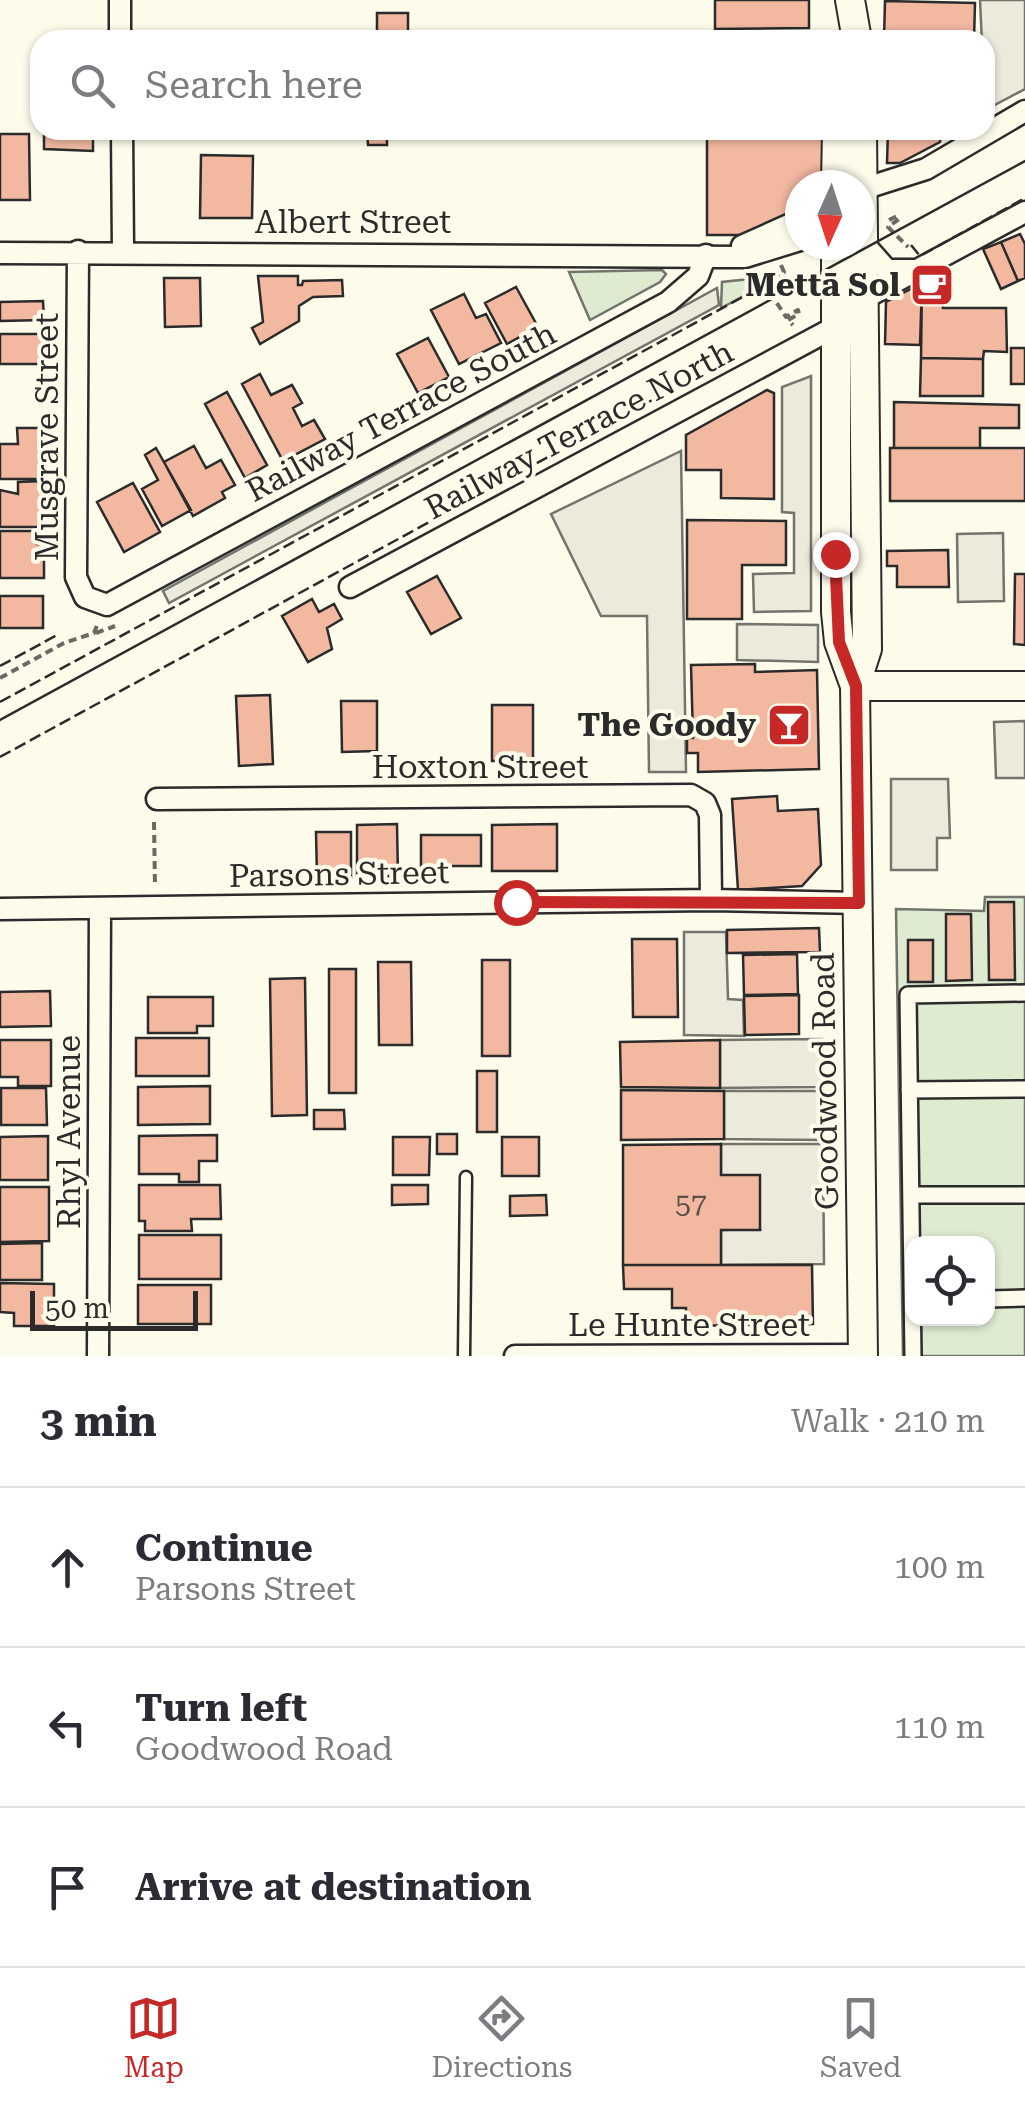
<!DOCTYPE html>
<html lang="en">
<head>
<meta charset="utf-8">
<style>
  body { margin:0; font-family:"Roboto Serif",serif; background:#f2f2f3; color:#2b2b33 }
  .controls { position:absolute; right:30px; bottom:30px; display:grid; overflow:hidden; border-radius:20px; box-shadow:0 2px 8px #0004 }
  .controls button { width:90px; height:90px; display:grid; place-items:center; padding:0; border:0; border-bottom:2px solid #e1e1e2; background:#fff; color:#2b2b33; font:50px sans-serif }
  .compass { position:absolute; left:785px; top:170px; width:90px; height:90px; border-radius:50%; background:#fff; box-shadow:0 2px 8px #0004; rotate:183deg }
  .scale { position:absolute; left:30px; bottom:25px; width:168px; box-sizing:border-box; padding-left:10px; border:5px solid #2b2b2b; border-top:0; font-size:28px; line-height:35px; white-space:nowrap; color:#2b2b2b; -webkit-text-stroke:8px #fdfbea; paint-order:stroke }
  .stop { position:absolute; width:30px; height:30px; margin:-22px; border:8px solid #c62828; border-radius:50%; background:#fff }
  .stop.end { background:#c62828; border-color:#fff; box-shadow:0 2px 10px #0008 }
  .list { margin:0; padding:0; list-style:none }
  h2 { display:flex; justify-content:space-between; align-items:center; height:130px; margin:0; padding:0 40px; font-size:42px }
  h2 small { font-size:32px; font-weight:400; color:#7c7c81 }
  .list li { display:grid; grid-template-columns:65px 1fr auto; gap:30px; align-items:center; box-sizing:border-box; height:160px; padding:0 40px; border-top:2px solid #e1e1e2 }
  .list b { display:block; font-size:38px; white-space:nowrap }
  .list p { margin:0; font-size:32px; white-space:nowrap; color:#7c7c81 }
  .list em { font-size:32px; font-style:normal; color:#7c7c81 }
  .icon { flex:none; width:55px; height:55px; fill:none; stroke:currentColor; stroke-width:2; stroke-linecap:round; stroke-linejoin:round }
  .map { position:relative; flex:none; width:1025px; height:1356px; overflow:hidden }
  .search { position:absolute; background:#fff; box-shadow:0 2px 8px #0004; left:30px; right:30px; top:30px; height:110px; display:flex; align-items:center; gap:25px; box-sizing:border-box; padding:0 35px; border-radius:30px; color:#7c7c81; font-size:38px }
  .sheet { height:610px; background:#fff }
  nav { display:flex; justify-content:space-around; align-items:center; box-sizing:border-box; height:140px; border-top:2px solid #e1e1e2; background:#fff; font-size:28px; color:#7c7c81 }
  nav a { display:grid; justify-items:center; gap:5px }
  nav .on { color:#c62828 }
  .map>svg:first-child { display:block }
  .green { fill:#deebd1; stroke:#74746e; stroke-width:2.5; fill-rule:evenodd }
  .parking { fill:#eceadb; stroke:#74746e; stroke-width:2.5 }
  .building { fill:#f2b8a0; stroke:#2b2b2b; stroke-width:2.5 }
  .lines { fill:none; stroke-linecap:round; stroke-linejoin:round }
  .service-casing { stroke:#2b2b2b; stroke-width:15 }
  .pedestrian-casing { stroke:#2b2b2b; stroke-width:20 }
  .minor-casing { stroke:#2b2b2b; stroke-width:25 }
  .secondary-casing { stroke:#2b2b2b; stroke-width:32 }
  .path { stroke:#6a6964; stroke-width:4; stroke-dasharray:8 5; stroke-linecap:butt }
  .service { stroke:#fdfbea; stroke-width:10 }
  .pedestrian { stroke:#fdfbea; stroke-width:15 }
  .minor { stroke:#fdfbea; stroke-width:20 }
  .secondary { stroke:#fdfbea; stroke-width:28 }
  .tram { stroke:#2b2b2b; stroke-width:2.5 }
  .fence { stroke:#2b2b2b; stroke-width:2.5; stroke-dasharray:12 5; stroke-linecap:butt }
  .route { stroke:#c62828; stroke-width:12 }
  .labels { text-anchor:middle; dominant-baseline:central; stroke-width:8; stroke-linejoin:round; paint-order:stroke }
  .number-label { font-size:28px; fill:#5d4e48 }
  .street-label { font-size:32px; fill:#2b2b2b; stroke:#fdfbea }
  .poi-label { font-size:32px; font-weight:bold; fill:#2b2b2b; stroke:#fdfbea; text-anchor:end }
</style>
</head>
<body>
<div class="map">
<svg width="1025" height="1356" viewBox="0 0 1025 1356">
  <rect width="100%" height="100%" fill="#fdfbea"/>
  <path class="green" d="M662 270 666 274 660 282 590 320 569 272Z
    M769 277 760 282 761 287 721 308 722 282Z
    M985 897H1025V1356H903L896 909 984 911ZM912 1244H988V1318H912Z"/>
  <path class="parking" d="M980 0H1025V89L989 108H985Z
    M717 288 719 305 169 603 163 591Z
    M811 376V611L754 612 753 574 794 573V513L782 512V387Z
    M681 451 686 772H649L647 616H601L551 514Z
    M1003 533 1004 601 958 602 957 534Z
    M737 624 818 625V662L737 660Z
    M1025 721V778H996L994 722Z
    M891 779H948L950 838H937V870H891Z
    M684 932H726L728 999 743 1000 744 1036 684 1035Z
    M822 1039 821 1087 720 1088V1040Z
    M724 1091H824V1140L724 1139Z
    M721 1144H823L824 1264 721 1265V1230L760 1229 721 1175Z"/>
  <path class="building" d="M715 0H809V28L715 29Z
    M885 1 975 3 974 40H884Z
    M377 13H408V40H377Z
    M739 37H825V40H739Z
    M44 130H93V151L44 149Z
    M143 130H163V136L143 137Z
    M198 130H228V137H198Z
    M367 130H387V145H368Z
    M748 130H823V134L748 135Z
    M888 130H938L941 134 940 142 900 163H887Z
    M0 134H29L30 200H0Z
    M707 138H827V185H800V208L754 235H707Z
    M201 155 253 156 252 218H200Z
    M1020 234 1025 244V278L1018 281 1001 242Z
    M1001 242 1018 281 1001 289 983 249Z
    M943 271V308H1006L1007 352 984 351 983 359 921 358 922 283Z
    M258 276H298V285H302L303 281 342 280 343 296 313 297 299 306V321L260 344 252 328 263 322Z
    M164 278H200L201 326 165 327Z
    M922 283 920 345 885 344 886 302Z
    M516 287 538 327 507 344 485 303Z
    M464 294 476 318 486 314 501 343 459 364 431 310Z
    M43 301 44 320 0 321V302Z
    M0 334H44V364H0Z
    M428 338 449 377 418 393 397 354Z
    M1011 348H1025V384H1011Z
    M921 358 983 359V396H920Z
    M260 374 271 395 292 385 302 403 293 408 302 426 314 420 325 439 283 461 242 384Z
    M767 390 774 393V499L721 498V470H686V435Z
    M227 392 267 465 245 478 205 404Z
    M894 402 1019 405V428H980V448H894Z
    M17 428H43V479H0V444H18Z
    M194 446 206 468 221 460 235 485 222 492 225 498 193 516 164 462Z
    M156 448 191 510 162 526 142 489 158 480 145 455Z
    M890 448H1025V501H890Z
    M43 481V527H0V490L18 494V482Z
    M133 483 160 532 124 552 97 502Z
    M687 520 786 521V565H742V619H687Z
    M0 531H37V544H44V578H0Z
    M948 550 949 587H897V566H887V551Z
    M1015 574H1025V645L1014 644Z
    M437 576 461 618 431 634 407 592Z
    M0 596H43V628H0Z
    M312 599 319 612 334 604 342 619 327 628 332 649 308 662 282 616Z
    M755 664V672L817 670 819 769 698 772V753H687V738H693L691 665Z
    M270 695 273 764 239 766 236 696Z
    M341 701H377V751L342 752Z
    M492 705H533V761H492Z
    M777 796 778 811 818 809 821 865 802 886 738 890 732 799Z
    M397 824 398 876 357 877V825Z
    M557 824V871H492V825Z
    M316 832H351V878H317Z
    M421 835H481V866H421Z
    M988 902H1014L1015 980H989Z
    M946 914H971L972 980 946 981Z
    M819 928 820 952 727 953V930Z
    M632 939H677L678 1017H633Z
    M908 940H933V982H908Z
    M797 954 798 994 744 995 743 955Z
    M482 960H510V1056H482Z
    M378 962H411L412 1045H379Z
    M329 969H356V1093H329Z
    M305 978 307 1115 272 1116 270 979Z
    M50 991 51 1026 0 1027V992Z
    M799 995V1034L745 1035 744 996Z
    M148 997H213V1026H197V1033H148Z
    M136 1038H209V1076H136Z
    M0 1040H51V1086H18V1077H0Z
    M720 1040V1088L621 1087 620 1042Z
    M477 1071H497V1132H477Z
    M210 1086V1124L138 1125V1087Z
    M1 1088H46L47 1125H1Z
    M621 1090 724 1091V1139L621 1140Z
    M314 1110H344L345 1129H314Z
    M437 1134H457V1154H437Z
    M217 1135V1161H199V1182H179V1174H139V1136Z
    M48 1136V1180H0V1137Z
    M393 1137H430L429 1175H393Z
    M502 1137H539V1176H502Z
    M721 1144V1175H760V1230H721V1265H623V1145Z
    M139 1185H220L221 1219H191L192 1231H145V1221H139Z
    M392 1185H428V1204L392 1205Z
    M0 1187H49V1241L0 1242Z
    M546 1195 547 1215 510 1216V1196Z
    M139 1235H221V1279H139Z
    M42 1243V1280H0V1244Z
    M623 1265H812L813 1324 686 1326V1308H672V1289H624Z
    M0 1283 54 1284V1326H14V1313L0 1312Z
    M138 1285H211V1324H138Z"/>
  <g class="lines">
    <defs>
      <path id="service" d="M464 1356 466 1177"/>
      <path id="pedestrian" d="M909 1090 1025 1089
        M911 1195H1025
        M988 1299 1025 1298
        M913 1356 908 995 1025 993"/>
      <path id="minor" d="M120 0V40
        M122 130 123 251
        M863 189 926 169 1025 111
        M864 244 887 270H914
        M742 246 800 220
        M78 251 76 577 85 597 107 605 668 302 698 276 706 255
        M0 253 745 257 800 240
        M865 298 1025 212
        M350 587 837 326
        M157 799 691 795 705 803 710 815 711 900
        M0 909 711 900 859 903
        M98 1356 100 908
        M515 1356 863 1355"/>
      <path id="secondary" d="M850 0 857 40
        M862 130 867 649 855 686 863 1356
        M836 185 837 130
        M836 245V612L839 642 855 686
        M855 686H1025"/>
    </defs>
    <use href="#service" class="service-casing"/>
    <use href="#pedestrian" class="pedestrian-casing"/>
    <use href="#minor" class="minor-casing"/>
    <use href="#secondary" class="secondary-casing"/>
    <path class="path" d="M889 220 897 216 899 219 888 227 908 247
      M781 265 784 272 764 283 766 287 773 284 769 291 786 317 798 310 799 314 788 320 793 325
      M96 633 115 626
      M0 678 64 643 94 633 98 623
      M154 822 155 887"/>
    <use href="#service" class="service"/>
    <use href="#pedestrian" class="pedestrian"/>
    <use href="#minor" class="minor"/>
    <use href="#secondary" class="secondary"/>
    <path class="tram" d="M0 720 1025 161"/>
    <path class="fence" d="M911 245 920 256 1025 198
      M0 666 59 634
      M0 702 761 287
      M0 757 654 399"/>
  </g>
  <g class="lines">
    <path class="route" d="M516 902 859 903 856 686 839 642 835 554"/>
  </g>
  <defs>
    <symbol id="cafe-square" viewBox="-11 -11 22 22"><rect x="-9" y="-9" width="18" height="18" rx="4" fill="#c62828" stroke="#fdfbea"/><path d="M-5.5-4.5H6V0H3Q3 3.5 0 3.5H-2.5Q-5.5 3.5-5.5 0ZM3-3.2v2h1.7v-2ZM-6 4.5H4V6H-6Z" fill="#fff"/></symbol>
    <symbol id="bar-square" viewBox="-11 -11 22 22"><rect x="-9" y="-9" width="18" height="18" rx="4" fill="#c62828" stroke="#fdfbea"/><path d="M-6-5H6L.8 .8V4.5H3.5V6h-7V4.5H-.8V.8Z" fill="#fff"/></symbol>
  </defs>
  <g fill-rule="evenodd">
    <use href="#cafe-square" x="907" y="260" width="50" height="50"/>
    <use href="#bar-square" x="764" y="700" width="50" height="50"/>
  </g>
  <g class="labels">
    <g class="number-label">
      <text x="691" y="1203">57</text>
    </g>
    <g class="street-label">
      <text x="353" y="222">Albert Street</text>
      <text transform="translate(401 412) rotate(-28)">Railway Terrace South</text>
      <text transform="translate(579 430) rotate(-28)">Railway Terrace North</text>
      <text transform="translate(47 437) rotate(-90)">Musgrave Street</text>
      <text x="480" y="767">Hoxton Street</text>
      <text transform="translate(339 874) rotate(-1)">Parsons Street</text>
      <text transform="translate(825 1081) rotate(-91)">Goodwood Road</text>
      <text transform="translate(69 1132) rotate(-90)">Rhyl Avenue</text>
      <text x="689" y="1325">Le Hunte Street</text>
    </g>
    <g class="poi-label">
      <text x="900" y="285">Mettā Sol</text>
      <text x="756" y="725">The Goody</text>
    </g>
  </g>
</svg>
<div class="controls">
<button><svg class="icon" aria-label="locate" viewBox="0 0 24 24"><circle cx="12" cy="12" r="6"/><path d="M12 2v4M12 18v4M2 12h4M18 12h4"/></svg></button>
</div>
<svg class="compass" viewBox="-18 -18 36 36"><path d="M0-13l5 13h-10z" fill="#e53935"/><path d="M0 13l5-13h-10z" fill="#7c7c81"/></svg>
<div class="scale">50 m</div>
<div class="stop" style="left:516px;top:902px"></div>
<div class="stop end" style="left:835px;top:554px"></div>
<div class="search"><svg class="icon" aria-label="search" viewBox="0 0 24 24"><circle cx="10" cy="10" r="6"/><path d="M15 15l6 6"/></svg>Search here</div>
</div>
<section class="sheet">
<h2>3 min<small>Walk · 210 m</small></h2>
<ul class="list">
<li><svg class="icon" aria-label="ahead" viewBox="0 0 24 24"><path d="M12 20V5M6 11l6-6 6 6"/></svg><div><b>Continue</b><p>Parsons Street</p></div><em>100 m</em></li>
<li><svg class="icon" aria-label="left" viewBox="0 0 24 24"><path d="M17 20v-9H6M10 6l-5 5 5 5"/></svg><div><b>Turn left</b><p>Goodwood Road</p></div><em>110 m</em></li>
<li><svg class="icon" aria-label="arrive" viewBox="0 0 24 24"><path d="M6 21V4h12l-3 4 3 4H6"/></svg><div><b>Arrive at destination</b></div></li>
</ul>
</section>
<nav>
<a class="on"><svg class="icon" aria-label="map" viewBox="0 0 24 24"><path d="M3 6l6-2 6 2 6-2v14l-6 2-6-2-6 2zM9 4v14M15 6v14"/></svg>Map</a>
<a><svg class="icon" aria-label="directions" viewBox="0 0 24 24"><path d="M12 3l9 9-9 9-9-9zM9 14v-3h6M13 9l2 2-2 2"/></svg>Directions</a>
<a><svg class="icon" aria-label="saved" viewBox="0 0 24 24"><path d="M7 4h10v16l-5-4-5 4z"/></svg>Saved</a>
</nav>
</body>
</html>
